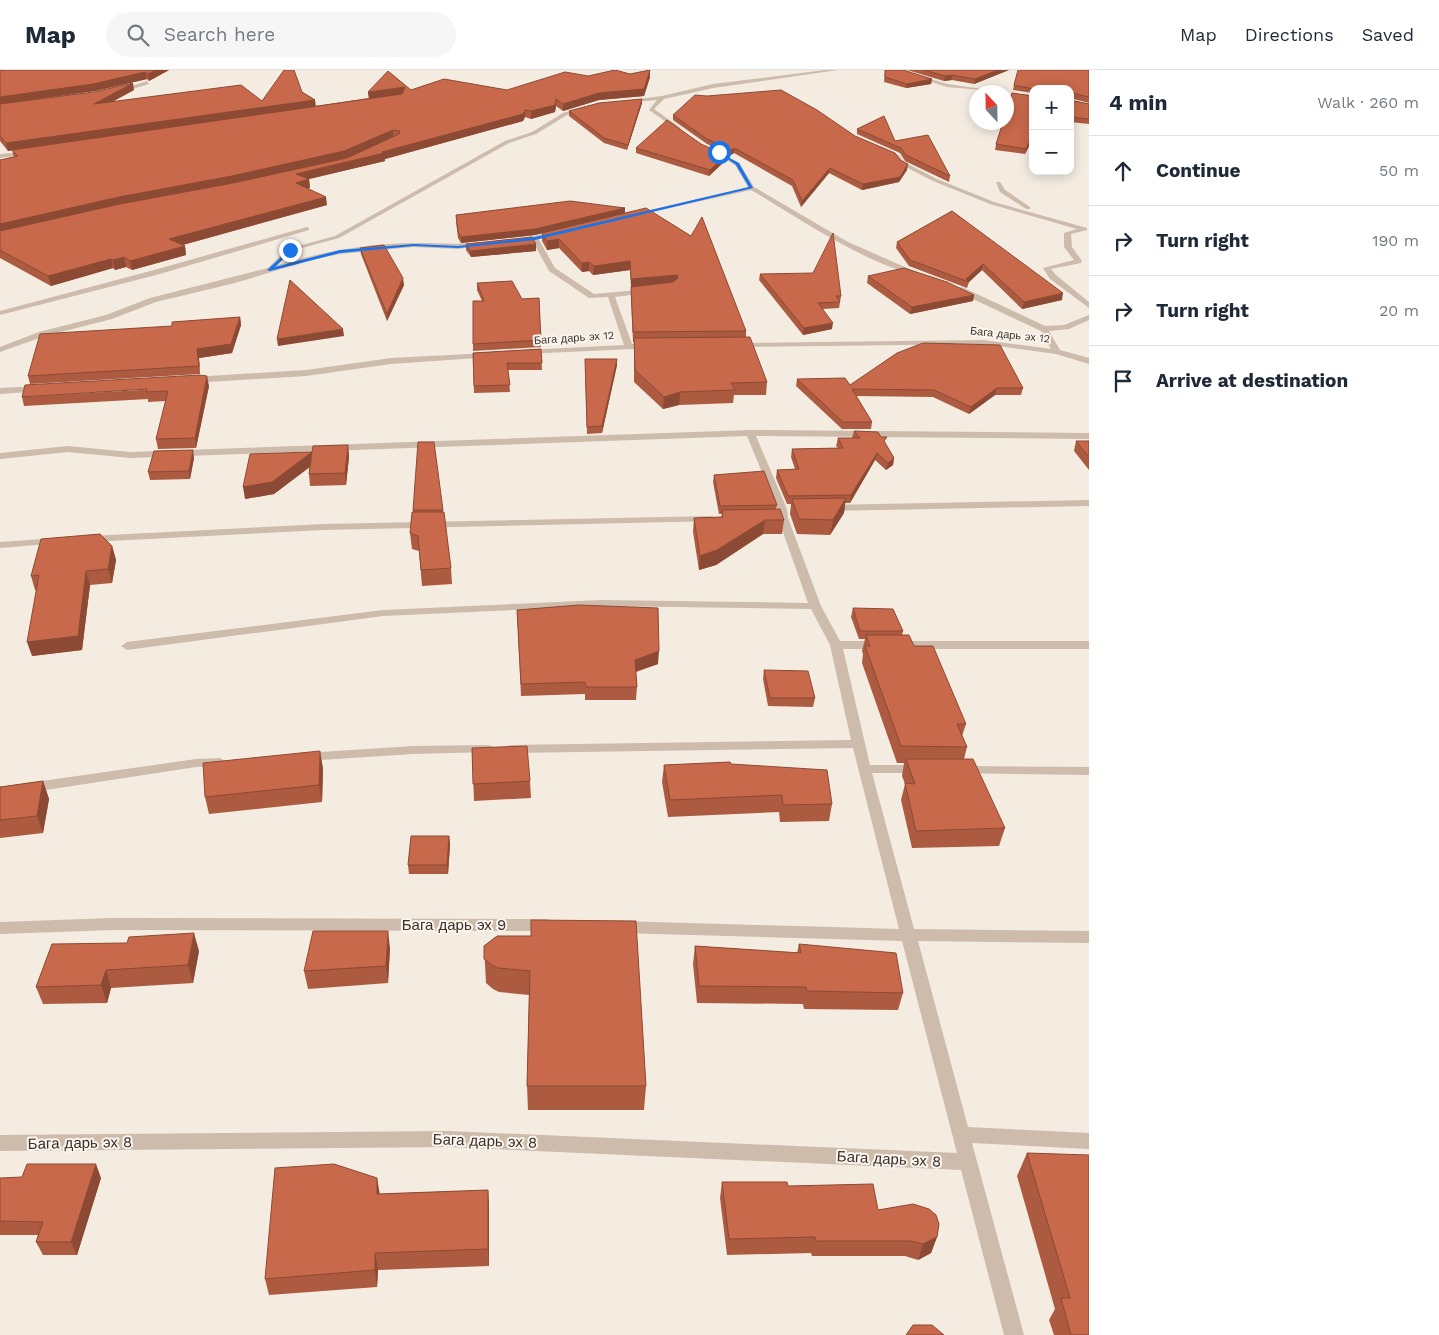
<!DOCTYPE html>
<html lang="en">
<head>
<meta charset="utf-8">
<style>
  body { margin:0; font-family:"Work Sans",sans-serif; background:#f6f6f7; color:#1f2937 }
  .controls { position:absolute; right:15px; top:15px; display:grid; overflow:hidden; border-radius:10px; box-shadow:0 2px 12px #0003 }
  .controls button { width:45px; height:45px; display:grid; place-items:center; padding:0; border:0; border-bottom:1px solid #e0e1e3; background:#fff; color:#1f2937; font:25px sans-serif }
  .compass { position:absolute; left:969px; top:15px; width:45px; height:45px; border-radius:50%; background:#fff; box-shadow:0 2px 12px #0003; rotate:338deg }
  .stop { position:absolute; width:15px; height:15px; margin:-11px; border:4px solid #1a73e8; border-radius:50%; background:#fff }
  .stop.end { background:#1a73e8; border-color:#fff; box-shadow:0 1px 5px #0008 }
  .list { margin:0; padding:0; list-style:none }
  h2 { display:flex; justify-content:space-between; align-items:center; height:65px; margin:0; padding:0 20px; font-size:21px }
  h2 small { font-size:16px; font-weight:400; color:#747a83 }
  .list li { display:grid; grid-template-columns:32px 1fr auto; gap:15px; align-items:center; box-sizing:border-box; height:70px; padding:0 20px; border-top:1px solid #e0e1e3 }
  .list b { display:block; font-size:19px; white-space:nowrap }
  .list em { font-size:16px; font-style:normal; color:#747a83 }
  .icon { flex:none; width:28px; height:28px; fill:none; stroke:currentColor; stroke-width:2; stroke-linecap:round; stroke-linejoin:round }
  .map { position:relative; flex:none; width:1089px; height:1265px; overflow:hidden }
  header { display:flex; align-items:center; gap:30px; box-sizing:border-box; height:70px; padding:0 25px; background:#fff; border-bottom:1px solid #e0e1e3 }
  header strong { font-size:24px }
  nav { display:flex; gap:28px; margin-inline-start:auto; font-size:18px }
  .search { width:350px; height:45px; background:#f6f6f7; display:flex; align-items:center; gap:12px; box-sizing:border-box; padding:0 18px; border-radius:28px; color:#747a83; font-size:19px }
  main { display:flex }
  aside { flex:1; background:#fff }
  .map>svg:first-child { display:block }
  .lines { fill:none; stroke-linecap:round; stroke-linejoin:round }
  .minor { fill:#cdbbac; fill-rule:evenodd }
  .wall { fill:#ac5a40 }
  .shaded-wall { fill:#8c4a34 }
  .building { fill:#c8694b; stroke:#8c4a34 }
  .route { fill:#1a73e8 }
  .labels { text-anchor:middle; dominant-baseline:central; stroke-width:4; stroke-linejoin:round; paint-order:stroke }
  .far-street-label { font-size:11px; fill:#3b302b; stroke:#fbf5ee }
  .near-street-label { font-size:15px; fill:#3b302b; stroke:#fbf5ee }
</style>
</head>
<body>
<header>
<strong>Map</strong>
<div class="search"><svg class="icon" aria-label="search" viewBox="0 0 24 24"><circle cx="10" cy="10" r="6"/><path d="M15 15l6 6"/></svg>Search here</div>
<nav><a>Map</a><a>Directions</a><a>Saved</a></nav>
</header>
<main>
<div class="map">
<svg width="1089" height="1265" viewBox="0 0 1089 1265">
  <rect width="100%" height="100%" fill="#f4ebe1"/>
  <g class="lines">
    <path class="minor" d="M825 0H838L713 18 664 29 654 39 681 58 679 61 649 40 657 30 626 33 623 31 662 26 713 14Z
      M894 0H901L947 14 1004 22 947 17Z
      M147 11 149 14 119 23 116 21Z
      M584 37 586 40 567 45 536 64 509 73 339 168 291 181 278 195C322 182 368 173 414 173 438 173 460 175 483 172L486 174 485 175 458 179 413 177 340 184 311 190 235 213 156 232 112 249 45 266 0 282V277L39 262 106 245 150 228 268 198 287 179 335 166 505 71 532 62 563 43Z
      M711 77 739 93 754 117 848 172 921 204 917 206C857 189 804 151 751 120L633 146V144L748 117 735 95 709 80Z
      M880 78 899 85 904 92 937 109 994 132 1087 158V160L1071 164 1072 177 1082 191 1081 193 1051 199 1056 205 1089 232V238L1050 209 1043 198 1074 190 1064 177V163L1077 159 990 134 933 111 900 94 895 87 880 80Z
      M32 81 30 84 0 88V84Z
      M996 112H1000L1005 120 1030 137V139H1026L1000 122Z
      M307 157 309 158V160L160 204 0 245V241L154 200Z
      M557 161 559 162V164L538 168 555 198 594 224 649 219 650 221 646 223 615 227 632 274H654V278L523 284 522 282 526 280 624 275 608 227 589 228 549 201 532 170 518 172 515 170Z
      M956 217H962L1045 256 1064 255 1089 245V250L1069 259 1049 261 1060 280 1089 288V294L1056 284 983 274 736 277 732 275 736 273 983 270 1051 279 1041 261 956 221Z
      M488 283 492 285 491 287 391 294 306 306 192 313 188 310 192 307 306 300 391 288Z
      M40 316 44 319 43 321 0 324V318Z
      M750 360 1089 363V369L756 366 787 439 788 448 821 536 840 571H1089V579H843L870 695H920L927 699 920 703H872L914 859 1089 861V873L918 871 968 1057 1089 1063V1079L972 1073 1024 1265H1004L961 1100 448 1077 0 1081V1065L448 1061 957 1083 902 871 620 863 615 861 612 857 615 853 620 851 899 859 853 678 510 683 503 679 510 675 851 670 830 575 811 539 601 536 383 546 127 580 121 576 127 572 383 540 601 530 808 533 778 448 777 439 747 366 130 388 68 382 0 389V383L68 376 130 382Z
      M1089 430V436L827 441 822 438 827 435Z
      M712 446 717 449 716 451 323 460 90 472 85 469 90 466 323 454Z
      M57 468 61 469V473L0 478V472Z
      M487 675 492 676 494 679 492 682 413 684 305 691 298 687 305 683 413 676Z
      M220 688 227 692 225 695 196 697 0 727V717L196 689Z
      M962 696 1089 697V705L957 703 955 700 957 697Z
      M113 848 547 849 552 851 555 855 552 859 547 861 113 860 0 864V852Z"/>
  </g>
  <path class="wall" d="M0 0H169L149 11 147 9 95 21 31 30 134 20 112 32 262 31 302 22 315 30V36L369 28 368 22 411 20H507L588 6 630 4 650 7 644 26 599 30 563 41 556 36 555 42 531 49 525 47 523 51 385 89V91L308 109H309L310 118H308L327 135 183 175 185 176 186 185 132 200 126 197 115 200 113 198 51 216 0 188V90L14 87 12 80 8 81 0 71Z
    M885 0 932 9 931 14 906 18 884 12Z
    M907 0H1009L974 14 952 10 944 11Z
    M1089 0V33L1070 28V19H1033V23L1013 20 1014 15Z
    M1033 26V68L1025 84 995 80 996 74Z
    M642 29V33L627 80 604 73 569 46V41Z
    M1070 30 1089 34V54L1070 52Z
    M673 45 855 66 907 100 899 112 862 120 829 103 801 137 792 116 734 83 731 85 707 74 673 50Z
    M857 59 895 71 950 106 949 112 905 91 900 83 857 64Z
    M636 78 725 91 709 106 636 83Z
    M952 141 1062 230 1022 239 982 200 969 212 967 218 909 196 896 178 897 172Z
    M625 143 746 261V267L767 312 766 325H734L733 333 679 335 663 339 634 312V272H633L631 227V218L630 200 593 205 589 201 582 202 559 178 547 180 542 171V163L535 165 461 173 458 168 456 151Z
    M466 174 536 181 471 187 466 180Z
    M360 178 404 215 387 251 361 184Z
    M760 204 841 226 839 238 823 239 832 259 803 265 759 210Z
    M868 206 974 225 973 231 910 244 867 213Z
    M477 213 522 229 539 228 541 277 473 281V274L482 231 477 220Z
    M240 247 241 255 232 283 199 288 200 304 30 314 28 306 172 256Z
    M541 279 542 300H508L510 322 474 323 473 283Z
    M617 295 602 363 587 364 585 296Z
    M797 309 850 315 1023 318 1021 325H995L969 344 933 327 856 326 872 352 871 359H842L796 316Z
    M209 316 196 378 158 379 156 369 166 331 148 332V329L24 336 22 327Z
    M854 361 885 373 894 388 893 395 886 400 875 390 850 433H845L844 443 830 465 797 464 790 444 791 434H787L776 408 777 400 795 399 791 387 792 379 838 378 836 376 838 368H852Z
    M1076 371H1089V400L1074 381Z
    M348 375 349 387 346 415 310 416 309 404 310 396 274 424 245 429 312 382Z
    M194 388 190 409 150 410 148 402Z
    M714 405 777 435 776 439 784 450 782 464H763L716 495 699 500 693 462 694 448 721 447 722 444H719L713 412Z
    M413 440H443L451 498 452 514 422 516 419 481 412 479 410 463Z
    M112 476 116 490 112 513 90 515 82 580 32 586 36 520H35L31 506Z
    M853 538 903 561 902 565 914 576 966 654 962 666 967 677 964 689 1005 758 999 776 912 778 901 730 905 714 902 706 904 693H897L862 593 863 584 862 581 865 569H859L851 547Z
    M517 540 658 594 636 602 637 617 636 630H585V624L521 626Z
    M764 600 815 628 813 637 768 636 763 609Z
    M472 678 530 711 531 728 474 731Z
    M731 694 832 734 829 751 780 752 779 742 668 747 662 712 664 695Z
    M323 698 322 732 209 744 205 727Z
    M43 711 49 729 43 763 0 768V717Z
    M449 766 450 775 448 804H409L408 795Z
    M497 866 646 1016 644 1040H528L527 1016 529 925 499 922 493 919 486 913 484 876Z
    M52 874 199 881 193 913 111 918 107 933 43 934 36 917Z
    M799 874 903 923 898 940 804 939 803 934 697 933 693 894 695 876 797 883Z
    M390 878 388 913 308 919 304 901Z
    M1027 1083 1089 1265H1054L1049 1250 1055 1239 1017 1106Z
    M0 1108H101L77 1185H43L36 1172 38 1165H0Z
    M722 1112 788 1116 878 1140 937 1167 931 1183 918 1190 905 1186H812L811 1183 727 1185 720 1128Z
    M488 1120 489 1137V1196L378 1200 377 1217 269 1225 265 1209 380 1124Z"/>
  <path class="shaded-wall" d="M156 0H169L149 11 148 4Z
    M650 0V7L644 26 599 30 563 41V34Z
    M998 0H1009L974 14 975 9Z
    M145 2 147 9 95 21 0 34V27Z
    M952 5V10L944 11 945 6Z
    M932 9 931 14 906 18 907 14Z
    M133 13 134 20 95 41 94 34Z
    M405 17V24L369 29 368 22Z
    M556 29V36L555 42 531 49V41Z
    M642 29V33L627 80 628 75Z
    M315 30 316 37 8 81 6 73Z
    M525 40V47L523 51 385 89V91L297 112 296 104 382 82Z
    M393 60V67L344 89 234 114 0 163V154Z
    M1033 65V68L1025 84 1026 79Z
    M734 78V83L731 85 732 80Z
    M726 85 725 91 709 106 710 100Z
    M908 94 907 100 899 112 862 120 863 114Z
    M830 98 829 103 801 137 802 131Z
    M309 109 310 118 297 121 296 113Z
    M326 127 327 135 171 178 169 169Z
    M625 138V144L535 165 461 173V167Z
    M559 169V178L547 180V171Z
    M536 174V181L471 187 470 181Z
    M185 176 186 185 132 200 130 191Z
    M124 187 126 197 115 200 113 190Z
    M111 189 113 198 51 216 48 206Z
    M630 191V200L593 205 594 196Z
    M589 192V201L582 202V193Z
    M983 194 982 200 969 212 966 209Z
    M677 205V214L631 218V209Z
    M403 208 404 215 387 251V244Z
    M1063 223 1062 230 1022 239 1024 232Z
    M974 225 973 231 910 244 912 237Z
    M240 247 241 255 232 283 199 288 200 304 197 279Z
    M833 253 832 259 803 265 804 258Z
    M343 259 344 266 278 276 277 269Z
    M617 289V295L602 363V356Z
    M207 306 209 316 196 378 195 368Z
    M997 318 995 325 969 344 971 337Z
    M680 322 679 335 663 339 664 327Z
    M348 375 349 387 346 415 345 403Z
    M193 380 194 388 190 409 189 401Z
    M312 382 314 394 274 424 245 429 243 417Z
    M877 383 875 390 850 433 851 425Z
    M894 388 893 395 886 400 888 393Z
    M846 428 844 443 830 465 833 450Z
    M765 450 763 464 716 495 699 500 700 486Z
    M112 476 116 490 112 513 108 499Z
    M86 501 90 515 82 580 32 586 27 572Z
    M659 581 658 594 634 602 635 590Z
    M320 681 323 698 322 732 319 715Z
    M43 711 49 729 43 763 37 746Z
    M449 766 450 775 448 804 447 795Z
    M388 861 390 878 388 913 386 896Z
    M194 863 199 881 193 913 188 895Z
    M106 900 111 918 107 933 101 915Z
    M96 1094 101 1108 77 1185 71 1172Z
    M377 1108 380 1125 377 1124Z
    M488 1120 489 1137V1196L488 1179Z
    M937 1167 931 1183 918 1190 923 1174Z
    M375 1183 378 1200 377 1217 375 1200Z"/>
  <path class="building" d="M0 0H156L148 4 145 2 93 14 0 27Z
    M284 0H294L302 22 315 30 6 73 0 66V34L94 22 133 13 94 34 241 15 262 31Z
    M615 0 630 4 650 0 644 19 599 23 563 34 556 29 555 35 531 41 525 40 523 44 382 82 384 83 296 104 309 109 296 113 326 127 169 169 185 176 130 191 124 187 113 190 111 189 48 206 0 180V161L120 134 233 113 347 88 399 64 400 61 393 60 344 81 232 106 119 127 0 154V90L18 86 12 80 402 24 405 17 368 22 388 1 411 20 444 9 507 20 565 2 588 6Z
    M885 0H903L932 9 907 14 885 7Z
    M924 0H998L975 9 952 5 945 6Z
    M1018 0H1089V27L1071 23 1070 28V19H1034L1014 15Z
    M781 20 817 40 855 66 895 83 900 90 908 94 900 107 863 114 830 98 802 131 793 110 734 78 732 80 707 69 673 45 695 25 707 26Z
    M1012 23 1033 26V65L1026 79 996 74 1003 52H1006V40Z
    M642 29 628 75 604 68 569 41 599 33Z
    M1070 30 1089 34V49L1070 47Z
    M884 46 895 71 928 65 950 106 906 85 901 78 857 59Z
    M667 50 701 74 726 85 710 100 636 78Z
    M570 131 625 138 535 159 461 167 458 162 456 145Z
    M646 138 691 166 702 147 746 261 633 262 631 217 673 212 678 208 677 205 631 209 630 191 594 196 589 192 582 193 559 169 547 171 542 163Z
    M952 141 1063 223 1024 232 983 194 966 209 969 212 910 190 897 172Z
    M833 163 841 226H836L840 232 818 233 833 253 804 258 760 204 813 203Z
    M532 167 536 174 470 181 466 174Z
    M384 175 403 208 387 244 360 178Z
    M904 198 947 212 974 225 912 237 868 206Z
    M290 210 343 259 277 269Z
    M512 211 522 229 539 228 541 270 473 274V231H484L477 213Z
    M240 247 231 274 197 279 199 296 28 306 40 264 172 256V252Z
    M750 267 767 312 731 313 735 320 680 322 664 327 635 300 634 268Z
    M923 273 1000 275 1023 318H997L971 337 934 320 852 319 872 352H843L797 309 845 308 850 315 897 283Z
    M541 279 542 293H507L510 315 474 316 473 283Z
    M585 289H617L602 356 587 357Z
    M199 305 207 306 195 368 156 369 168 321 146 322 147 319 22 327 25 315Z
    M854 361 878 362 881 367H887L884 371 894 388 888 393 877 383 851 425 788 426 777 400 799 399 792 379 843 378 838 368H860Z
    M1076 371H1089V387Z
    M418 372H434L443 440H413Z
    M348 375 345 403 309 404 312 382 272 412 243 417 250 384 312 382 313 376Z
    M193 380 189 401 148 402 154 381Z
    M764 401 777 435 720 436 714 405Z
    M846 428 833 450 799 449 792 429Z
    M780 439 784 450H765L717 480 700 486 694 448 723 447 722 440Z
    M412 442H444L451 498 421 500 418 466 410 463Z
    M100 464 112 476 108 499 86 501 78 566 27 572 39 505 31 506 41 469Z
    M579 535 658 538 659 581 635 590 637 617H586L585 612 521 614 517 540Z
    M853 538 893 539 903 561H860Z
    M866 565H909L914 576H933L966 654H957L967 677 901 676 865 576H870Z
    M764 600 808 601 815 628H770Z
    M527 676 530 711 473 714 472 678Z
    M320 681 319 715 205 727 203 693Z
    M906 689H973L1005 758 916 761 905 713 915 714Z
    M730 692 731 694 827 700 832 734 783 735 782 725 670 730 664 695Z
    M43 711 37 746 0 750V717Z
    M411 766H449L447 795H408Z
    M531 850 636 851 646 1016H527L530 901 498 898 492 895 484 889V876L497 866H531Z
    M313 861H388L386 896 304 901Z
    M194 863 188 895 106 900 101 915 36 917 52 874 127 873 129 867Z
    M799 874 896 883 903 923 807 921 806 917 699 916 695 876 801 883Z
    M1027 1083 1089 1085V1265H1071L1061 1228H1070Z
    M27 1094H96L71 1172H36L43 1152 0 1151V1108L22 1107Z
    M334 1094 377 1108V1124L488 1120V1179L375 1183V1200L265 1209 275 1098Z
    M722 1112H787L788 1116 873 1114 878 1140 913 1134 929 1139 936 1145 939 1154 937 1167 923 1174 911 1171H816L815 1167 729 1169Z
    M913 1255H932L944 1265H906Z"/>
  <path class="route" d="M718 82 739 93 753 118 535 170 458 178 414 176 340 183 270 201 267 200 290 179 291 181 275 197 340 180 414 174 458 176 535 167 749 117 736 95Z"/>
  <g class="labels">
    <g class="far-street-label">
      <text transform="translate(1010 265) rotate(6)">Бага дарь эх 12</text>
      <text transform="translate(574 268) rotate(-4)">Бага дарь эх 12</text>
    </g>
    <g class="near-street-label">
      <text x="454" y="855">Бага дарь эх 9</text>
      <text transform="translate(485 1071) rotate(2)">Бага дарь эх 8</text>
      <text transform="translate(80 1073) rotate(-1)">Бага дарь эх 8</text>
      <text transform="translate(889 1089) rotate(3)">Бага дарь эх 8</text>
    </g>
  </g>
</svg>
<div class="controls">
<button>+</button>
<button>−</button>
</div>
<svg class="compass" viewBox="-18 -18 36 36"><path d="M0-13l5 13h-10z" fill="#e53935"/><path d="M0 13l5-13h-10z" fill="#747a83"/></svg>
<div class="stop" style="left:719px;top:82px"></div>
<div class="stop end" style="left:290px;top:180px"></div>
</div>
<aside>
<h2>4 min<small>Walk · 260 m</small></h2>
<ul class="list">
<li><svg class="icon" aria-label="ahead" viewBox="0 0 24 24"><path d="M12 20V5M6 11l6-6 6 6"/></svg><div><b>Continue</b></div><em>50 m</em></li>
<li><svg class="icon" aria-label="right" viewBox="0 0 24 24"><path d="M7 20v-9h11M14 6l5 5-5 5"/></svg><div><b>Turn right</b></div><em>190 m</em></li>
<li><svg class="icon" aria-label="right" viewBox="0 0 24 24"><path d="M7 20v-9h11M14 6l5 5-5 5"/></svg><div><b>Turn right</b></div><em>20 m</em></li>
<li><svg class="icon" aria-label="arrive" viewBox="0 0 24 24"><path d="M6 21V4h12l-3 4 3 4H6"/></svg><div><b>Arrive at destination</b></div></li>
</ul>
</aside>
</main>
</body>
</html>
